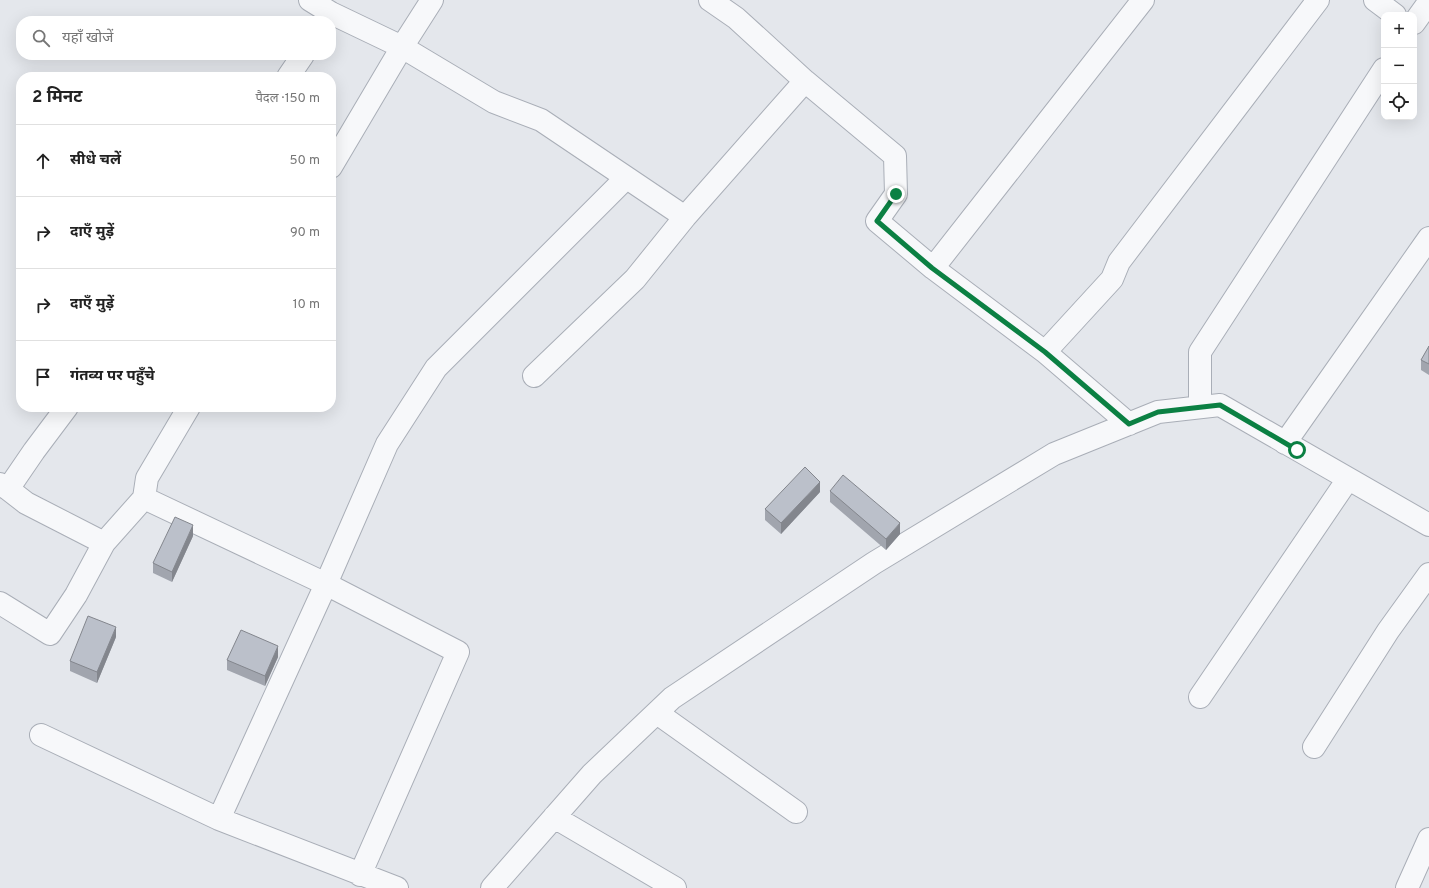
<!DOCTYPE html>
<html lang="hi">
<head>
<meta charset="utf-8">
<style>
  body { margin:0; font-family:Overpass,"Noto Sans Devanagari",sans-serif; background:#f2f2f2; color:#222 }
  .controls { position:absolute; right:12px; top:12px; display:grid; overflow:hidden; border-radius:8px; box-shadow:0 4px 16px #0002 }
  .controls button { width:36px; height:36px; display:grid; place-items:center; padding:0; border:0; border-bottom:1px solid #e0e0e0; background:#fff; color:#222; font:20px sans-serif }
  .stop { position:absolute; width:12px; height:12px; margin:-9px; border:3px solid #0b8043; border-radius:50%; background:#fff }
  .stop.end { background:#0b8043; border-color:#fff; box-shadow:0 1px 4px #0008 }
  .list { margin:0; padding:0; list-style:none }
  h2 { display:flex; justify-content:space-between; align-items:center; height:52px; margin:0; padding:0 16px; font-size:17px }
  h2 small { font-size:13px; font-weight:400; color:#767676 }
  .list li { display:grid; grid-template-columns:26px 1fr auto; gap:12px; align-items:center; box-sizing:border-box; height:72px; padding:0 16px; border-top:1px solid #e0e0e0 }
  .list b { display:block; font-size:15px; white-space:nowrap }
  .list em { font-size:13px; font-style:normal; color:#767676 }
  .icon { flex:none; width:22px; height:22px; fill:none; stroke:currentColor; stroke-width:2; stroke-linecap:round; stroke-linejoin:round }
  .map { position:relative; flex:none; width:1429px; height:888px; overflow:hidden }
  .search { position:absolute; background:#fff; box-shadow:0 4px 16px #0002; left:16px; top:16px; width:320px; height:44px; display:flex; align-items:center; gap:10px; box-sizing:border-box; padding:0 14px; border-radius:16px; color:#767676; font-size:15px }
  .panel { position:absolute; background:#fff; box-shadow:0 4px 16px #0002; left:16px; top:72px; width:320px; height:340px; border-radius:16px }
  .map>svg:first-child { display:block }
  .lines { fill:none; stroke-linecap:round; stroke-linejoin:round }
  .minor-casing { stroke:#a9aeb7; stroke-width:24 }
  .minor { stroke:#f7f8fa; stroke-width:22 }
  .wall { fill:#a1a5ae }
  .shaded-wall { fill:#83868d }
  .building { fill:#bbc0ca; stroke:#83868d }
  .route { stroke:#0b8043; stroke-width:5 }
</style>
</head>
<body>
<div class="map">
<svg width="1429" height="888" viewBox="0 0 1429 888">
  <rect width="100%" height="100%" fill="#e4e7ec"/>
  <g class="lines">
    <defs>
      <path id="minor" d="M310 0 331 13 402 47 494 102 541 120 685 217 805 81
        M710 0 736 18 805 81 895 156 896 194 877 221 933 268 1045 352 1129 424
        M1375 0 1395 15
        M1414 23 1429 2
        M288 77 303 55
        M331 167 402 47 432 0
        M933 268 1143 0
        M1045 352 1112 279 1119 262 1318 0
        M534 376 635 279 685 217
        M1200 407V352L1384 69
        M1285 443 1429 238
        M0 484 8 489 26 503 104 543
        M8 489 34 451 67 407
        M144 498 326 584 458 652 360 875
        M0 603 50 634 76 595 104 543 144 498 147 478 189 407
        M1200 697 1348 479
        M657 713 796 812
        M41 735 219 819 397 888
        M1314 747 1388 631 1429 574
        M554 817 675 888
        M219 819 326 584 387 444 436 368 626 178
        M492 888 592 774 672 698 874 563 1054 454 1158 412 1220 405 1429 525
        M1407 888 1429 839"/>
    </defs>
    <use href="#minor" class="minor-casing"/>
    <use href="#minor" class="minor"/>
  </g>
  <path class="wall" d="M1429 346V375L1421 370V360Z
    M830 491 900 534 886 550 830 502Z
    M820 492 781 534 765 520V509Z
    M193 536 172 582 153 573V563Z
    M116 637 97 683 70 671V661Z
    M278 657 265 686 227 670V660Z"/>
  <path class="shaded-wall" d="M820 482V492L781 534V523Z
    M900 523V534L886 550V539Z
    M193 525V536L172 582V572Z
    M116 627V637L97 683V672Z
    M278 646V657L265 686V676Z"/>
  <path class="building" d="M1429 346V364L1421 360Z
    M805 467 820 482 781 523 765 509Z
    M843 475 900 523 886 539 830 491Z
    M175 517 193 525 172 572 153 563Z
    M88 616 116 627 97 672 70 661Z
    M241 630 278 646 265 676 227 660Z"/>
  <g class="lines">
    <path class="route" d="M896 194 877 221 932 268 1045 352 1129 424 1158 412 1220 405 1297 450"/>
  </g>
</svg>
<div class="controls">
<button>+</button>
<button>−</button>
<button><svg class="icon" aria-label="locate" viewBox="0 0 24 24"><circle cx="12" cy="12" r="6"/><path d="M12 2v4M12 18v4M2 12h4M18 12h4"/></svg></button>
</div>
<div class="stop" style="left:1297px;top:450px"></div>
<div class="stop end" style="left:896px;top:194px"></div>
<div class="search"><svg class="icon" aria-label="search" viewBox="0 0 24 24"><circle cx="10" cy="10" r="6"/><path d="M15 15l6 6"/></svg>यहाँ खोजें</div>
<section class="panel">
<h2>2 मिनट<small>पैदल · 150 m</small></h2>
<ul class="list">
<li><svg class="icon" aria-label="ahead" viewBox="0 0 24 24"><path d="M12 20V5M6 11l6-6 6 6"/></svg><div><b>सीधे चलें</b></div><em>50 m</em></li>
<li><svg class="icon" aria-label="right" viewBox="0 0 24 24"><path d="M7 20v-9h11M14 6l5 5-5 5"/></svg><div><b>दाएँ मुड़ें</b></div><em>90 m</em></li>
<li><svg class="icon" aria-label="right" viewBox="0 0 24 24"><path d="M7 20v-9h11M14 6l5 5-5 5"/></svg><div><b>दाएँ मुड़ें</b></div><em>10 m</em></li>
<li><svg class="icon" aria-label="arrive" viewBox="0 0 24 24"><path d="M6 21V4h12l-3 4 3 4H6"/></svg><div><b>गंतव्य पर पहुँचे</b></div></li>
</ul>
</section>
</div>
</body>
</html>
